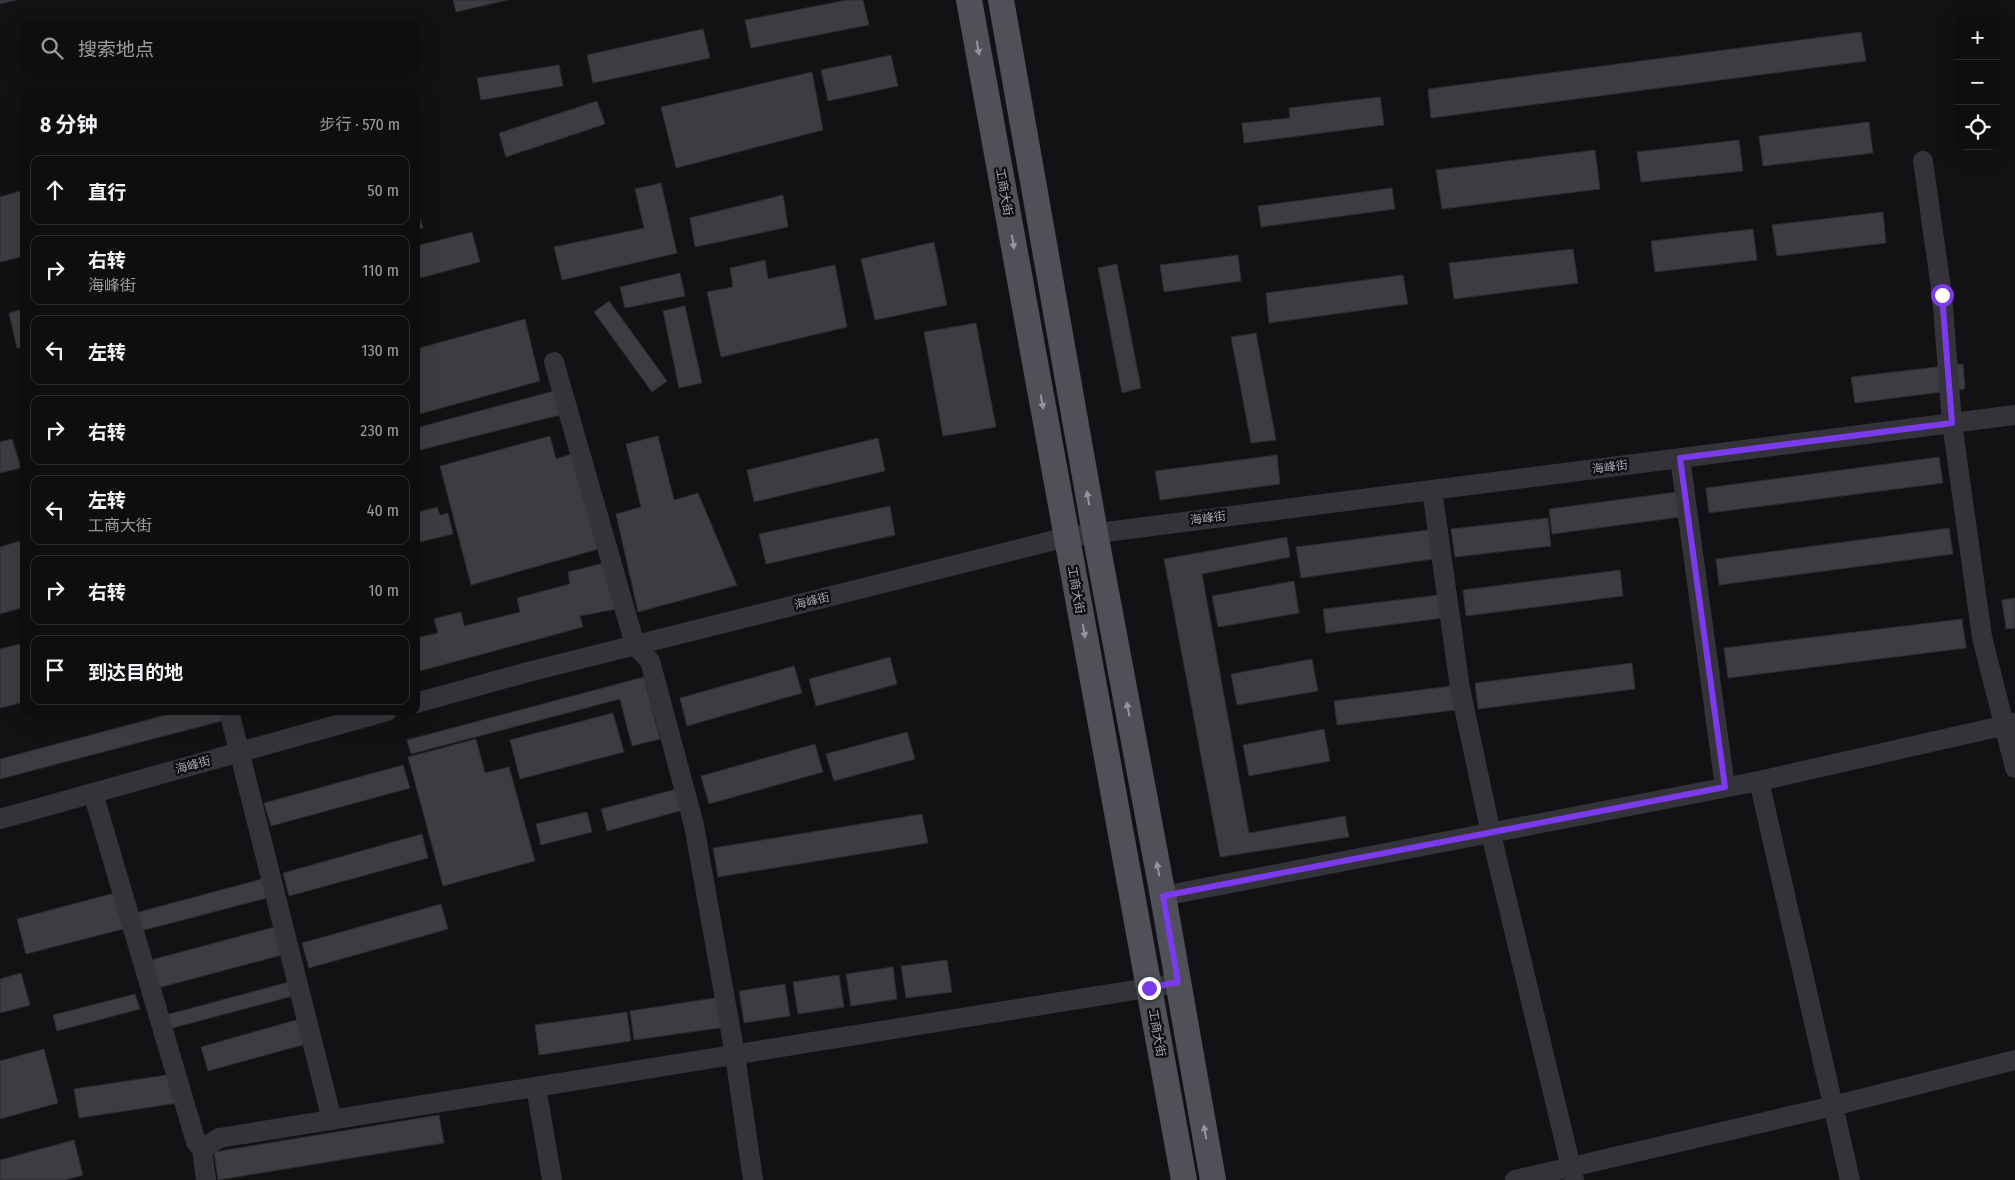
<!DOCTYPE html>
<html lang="zh">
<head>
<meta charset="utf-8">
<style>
  body { margin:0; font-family:"Fira Sans Condensed","Noto Sans SC",sans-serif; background:#1c1c1d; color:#f1f3f6 }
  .controls { position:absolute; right:15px; top:15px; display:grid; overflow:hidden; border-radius:10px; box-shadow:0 5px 20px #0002 }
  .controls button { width:45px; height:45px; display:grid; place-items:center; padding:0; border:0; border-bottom:1px solid #2e2e2f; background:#0e0e0f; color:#f1f3f6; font:25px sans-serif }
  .stop { position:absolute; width:15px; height:15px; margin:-11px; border:4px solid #7c3aed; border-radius:50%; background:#fff }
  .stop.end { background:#7c3aed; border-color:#fff; box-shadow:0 1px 5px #0008 }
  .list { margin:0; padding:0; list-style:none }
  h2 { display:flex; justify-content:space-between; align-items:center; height:65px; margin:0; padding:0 20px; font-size:21px }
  h2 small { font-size:16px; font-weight:400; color:#9b9c9e }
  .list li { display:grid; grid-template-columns:32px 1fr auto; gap:15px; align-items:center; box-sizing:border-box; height:70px; margin:0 10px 10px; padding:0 10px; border:1px solid #2e2e2f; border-radius:10px }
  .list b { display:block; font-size:19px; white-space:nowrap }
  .list p { margin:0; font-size:16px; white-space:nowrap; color:#9b9c9e }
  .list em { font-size:16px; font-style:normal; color:#9b9c9e }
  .icon { flex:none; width:28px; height:28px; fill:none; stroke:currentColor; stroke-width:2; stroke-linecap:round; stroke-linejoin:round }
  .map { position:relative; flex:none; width:2015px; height:1180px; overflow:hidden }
  .search { position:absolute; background:#0e0e0f; box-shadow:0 5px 20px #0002; left:20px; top:20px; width:400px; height:55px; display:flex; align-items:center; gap:12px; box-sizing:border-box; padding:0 18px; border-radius:10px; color:#9b9c9e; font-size:19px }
  .panel { position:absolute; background:#0e0e0f; box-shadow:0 5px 20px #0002; left:20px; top:90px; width:400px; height:625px; border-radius:10px }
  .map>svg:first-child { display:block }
  .building { fill:#3c3c41; stroke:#2d2c30 }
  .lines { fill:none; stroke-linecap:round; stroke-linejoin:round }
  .minor { stroke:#333339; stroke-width:20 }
  .major { stroke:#4f5058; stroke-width:26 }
  .oneway { fill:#9395a2 }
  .route { stroke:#7c3aed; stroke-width:6 }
  .labels { text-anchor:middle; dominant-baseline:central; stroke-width:4.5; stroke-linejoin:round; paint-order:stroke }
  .street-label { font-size:12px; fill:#a4a6b4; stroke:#0d0d0f }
</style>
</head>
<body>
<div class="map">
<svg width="2015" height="1180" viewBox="0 0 2015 1180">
  <rect width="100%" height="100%" fill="#121214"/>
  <path class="building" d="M0 0H16L0 4Z
    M453 0H507L456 12Z
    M847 0H863L869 25 751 48 745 20Z
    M703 29 710 58 593 83 587 55Z
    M1861 32 1866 61 1431 118 1428 89Z
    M891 55 898 86 828 101 821 70Z
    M559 65 563 86 481 100 477 78Z
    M812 72 823 130 676 168 661 107Z
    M1380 97 1384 125 1244 143 1242 123 1290 118 1289 108Z
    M597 101 605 124 506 157 499 133Z
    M1869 122 1873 153 1763 166 1759 136Z
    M1739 140 1743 171 1641 182 1637 152Z
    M1595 150 1600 189 1442 209 1436 170Z
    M661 183 677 253 562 280 554 247 644 228 635 189Z
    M1392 188 1395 209 1261 227 1258 206Z
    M24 190V256L0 262V197Z
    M783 195 788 227 695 247 690 218Z
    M416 207 423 228 416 230Z
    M1883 212 1886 243 1777 256 1772 225Z
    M1753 229 1757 260 1655 272 1651 241Z
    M472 232 480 262 416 279V246Z
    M934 242 947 305 875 320 861 259Z
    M1573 249 1578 283 1454 299 1449 263Z
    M1238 255 1241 281 1164 292 1160 265Z
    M765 260 768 279 835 265 847 327 721 357 707 292 733 287 730 268Z
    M1117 264 1141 388 1122 393 1098 268Z
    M680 273 685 296 625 308 620 287Z
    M1403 275 1408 304 1269 323 1266 293Z
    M609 301 667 381 652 392 594 312Z
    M685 306 702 383 679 388 663 311Z
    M24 309V346L17 348 9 313Z
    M525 319 540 381 416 415V349Z
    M976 323 996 427 943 436 924 332Z
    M1256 333 1276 440 1251 443 1231 337Z
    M1963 364 1965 389 1855 403 1851 377Z
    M554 391 560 415 416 451V428Z
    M550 436 556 459 575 453 602 548 471 585 440 466Z
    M658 436 674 500 698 493 737 585 638 612 616 514 641 507 626 444Z
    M878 438 885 471 754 502 747 470Z
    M12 439 21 468 0 473V442Z
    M1277 455 1280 484 1160 500 1155 471Z
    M1939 457 1943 483 1709 513 1706 488Z
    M1684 491 1688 516 1552 534 1549 509Z
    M890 506 895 535 766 564 759 534Z
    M437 507 440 515 448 513 453 534 416 543V513Z
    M1548 518 1551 546 1455 557 1451 529Z
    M1949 528 1953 554 1719 585 1716 559Z
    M1436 529 1440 558 1301 578 1296 547Z
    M1287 537 1290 557 1202 574 1249 833 1345 816 1349 837 1220 857 1164 559Z
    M24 540V607L0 614V547Z
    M604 563 616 609 580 616 583 627 416 672V638L438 633 434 619 461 612 464 626 520 612 517 598 570 584 568 572Z
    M1620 570 1623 596 1466 616 1463 590Z
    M1294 581 1299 613 1218 627 1212 596Z
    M1448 594 1451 617 1326 633 1323 609Z
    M2015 598V628L2006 629 2002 600Z
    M1962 619 1966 648 1728 678 1724 648Z
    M24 643V702L0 708V649Z
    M890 657 897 684 816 706 809 679Z
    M1312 659 1318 691 1237 705 1231 674Z
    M1632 663 1635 689 1478 709 1475 683Z
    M794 666 802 693 687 726 680 698Z
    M644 677 660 739 632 746 620 699 411 754 407 740Z
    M1459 685 1462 709 1337 725 1334 701Z
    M181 711H223L225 720 0 779V759Z
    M613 713 624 752 520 779 510 740Z
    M1324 729 1330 761 1249 776 1243 745Z
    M907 732 915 759 834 781 826 754Z
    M476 739 485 773 509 767 535 861 443 886 408 757Z
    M815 744 823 772 709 804 701 776Z
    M403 765 410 788 271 826 264 803Z
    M677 789 683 810 607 831 601 809Z
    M587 812 592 832 541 845 536 824Z
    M922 814 928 843 718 877 713 848Z
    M422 834 428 858 289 896 283 873Z
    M262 879 267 898 133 933 128 915Z
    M122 891 131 927 26 954 17 919Z
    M441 904 448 929 309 968 302 943Z
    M286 924 293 952 158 988 151 960Z
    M947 960 952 992 906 998 901 966Z
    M893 967 897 999 851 1006 846 974Z
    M21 973 30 1005 0 1013V979Z
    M839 975 844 1007 798 1014 793 982Z
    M289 982 293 996 165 1030 162 1016Z
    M785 984 790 1016 744 1023 739 991Z
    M135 994 140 1009 57 1031 53 1015Z
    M721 997 726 1027 634 1040 630 1011Z
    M627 1012 631 1041 539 1055 535 1025Z
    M310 1016 317 1041 208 1071 201 1047Z
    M44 1049 58 1103 0 1119V1061Z
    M180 1073 184 1102 79 1118 74 1089Z
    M439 1115 444 1143 218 1180 214 1152Z
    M74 1140 83 1175 65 1180H0V1160Z"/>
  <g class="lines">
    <path class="minor" d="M1923 161 1942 295 1952 423 1982 637 2015 768
      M554 362 635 645 650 661 694 825 735 1055 753 1180
      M1680 458 1725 787
      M1432 490 1460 688 1491 834 1574 1180
      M416 703 528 672 1067 537 2015 415
      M229 711 332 1120
      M1759 781 1850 1180
      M93 793 196 1142 202 1149 206 1180
      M0 819 387 711
      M1163 896 1759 781 2015 723
      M536 1087 552 1180
      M202 1149 219 1138 1178 983
      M1515 1180 1829 1107 2015 1060"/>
    <path class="major" d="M969 0 1184 1180
      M1001 0 1095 533 1163 896 1213 1180"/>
  </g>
  <defs><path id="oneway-solid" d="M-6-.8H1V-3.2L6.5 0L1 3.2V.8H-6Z" transform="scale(1.25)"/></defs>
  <g class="oneway">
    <use href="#oneway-solid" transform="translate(978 48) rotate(80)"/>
    <use href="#oneway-solid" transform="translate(1013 242) rotate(80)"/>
    <use href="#oneway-solid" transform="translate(1042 402) rotate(80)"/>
    <use href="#oneway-solid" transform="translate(1088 498) rotate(-100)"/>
    <use href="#oneway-solid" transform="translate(1084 631) rotate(80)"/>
    <use href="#oneway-solid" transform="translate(1128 709) rotate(-101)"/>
    <use href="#oneway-solid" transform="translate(1158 869) rotate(-101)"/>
    <use href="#oneway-solid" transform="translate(1205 1132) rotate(-100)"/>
  </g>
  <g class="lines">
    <path class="route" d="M1149 988 1178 982 1163 896 1725 787 1680 458 1952 423 1942 295"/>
  </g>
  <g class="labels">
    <g class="street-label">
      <text transform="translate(1004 192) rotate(80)">工商大街</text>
      <text transform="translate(1610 467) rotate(-7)">海峰街</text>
      <text transform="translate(1208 518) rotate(-7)">海峰街</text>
      <text transform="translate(1076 590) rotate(80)">工商大街</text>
      <text transform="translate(812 601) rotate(-14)">海峰街</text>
      <text transform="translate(193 765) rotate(-15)">海峰街</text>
      <text transform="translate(1157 1033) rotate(80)">工商大街</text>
    </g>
  </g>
</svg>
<div class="controls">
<button>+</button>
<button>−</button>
<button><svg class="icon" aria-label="locate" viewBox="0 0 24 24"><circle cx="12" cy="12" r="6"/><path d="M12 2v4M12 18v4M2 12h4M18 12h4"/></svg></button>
</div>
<div class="stop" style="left:1942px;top:295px"></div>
<div class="stop end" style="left:1149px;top:988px"></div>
<div class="search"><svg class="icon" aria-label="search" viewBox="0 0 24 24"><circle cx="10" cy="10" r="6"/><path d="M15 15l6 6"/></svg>搜索地点</div>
<section class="panel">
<h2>8 分钟<small>步行 · 570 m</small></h2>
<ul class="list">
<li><svg class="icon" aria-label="ahead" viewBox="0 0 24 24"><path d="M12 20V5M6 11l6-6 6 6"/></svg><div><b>直行</b></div><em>50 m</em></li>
<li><svg class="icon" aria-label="right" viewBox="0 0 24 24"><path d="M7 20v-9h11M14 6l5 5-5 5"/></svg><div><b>右转</b><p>海峰街</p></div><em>110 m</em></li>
<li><svg class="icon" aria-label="left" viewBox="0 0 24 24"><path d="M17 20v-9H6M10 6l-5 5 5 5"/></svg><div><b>左转</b></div><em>130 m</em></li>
<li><svg class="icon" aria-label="right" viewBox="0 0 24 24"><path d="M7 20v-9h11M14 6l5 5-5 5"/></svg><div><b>右转</b></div><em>230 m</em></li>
<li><svg class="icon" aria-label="left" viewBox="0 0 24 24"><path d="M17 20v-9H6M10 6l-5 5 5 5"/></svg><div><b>左转</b><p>工商大街</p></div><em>40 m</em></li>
<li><svg class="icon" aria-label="right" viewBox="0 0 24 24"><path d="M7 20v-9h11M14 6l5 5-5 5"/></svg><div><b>右转</b></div><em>10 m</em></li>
<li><svg class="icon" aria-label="arrive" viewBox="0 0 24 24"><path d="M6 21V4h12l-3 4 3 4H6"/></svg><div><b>到达目的地</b></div></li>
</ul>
</section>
</div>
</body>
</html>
